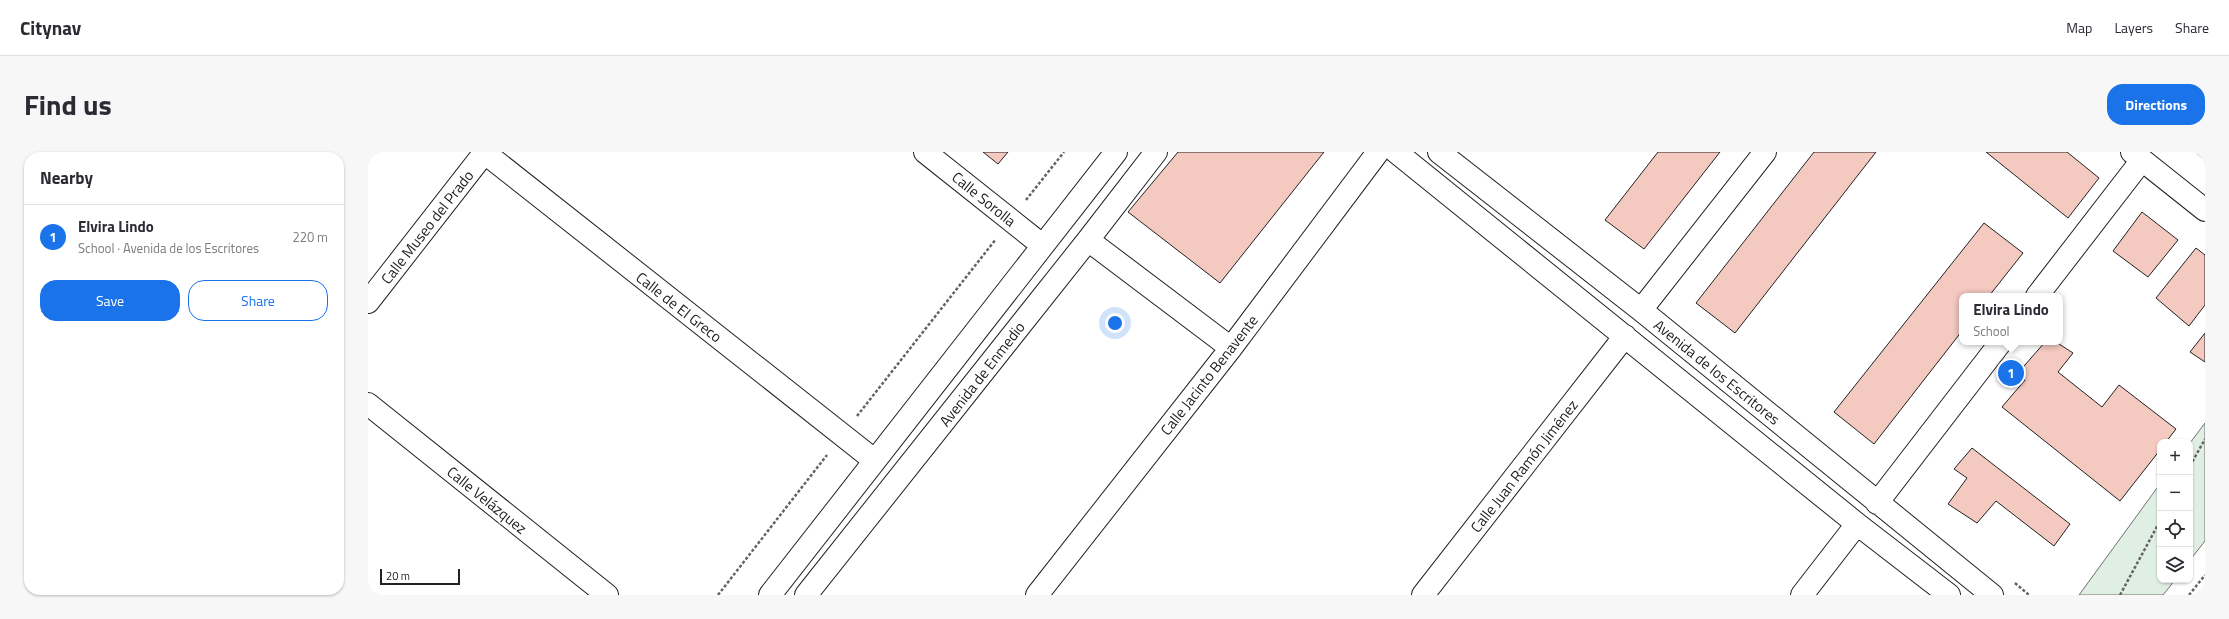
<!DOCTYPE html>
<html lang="en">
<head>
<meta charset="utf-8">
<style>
  body { margin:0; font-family:"Titillium Web",sans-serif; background:#f7f7f7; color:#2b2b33 }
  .controls { position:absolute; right:12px; bottom:12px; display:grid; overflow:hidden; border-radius:8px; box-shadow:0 1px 3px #0004 }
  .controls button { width:36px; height:36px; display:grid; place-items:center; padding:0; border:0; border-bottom:1px solid #e1e1e2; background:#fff; color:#2b2b33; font:20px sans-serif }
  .scale { position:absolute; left:12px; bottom:10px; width:80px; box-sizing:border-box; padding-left:4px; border:2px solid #222; border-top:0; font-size:11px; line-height:14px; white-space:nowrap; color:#222; -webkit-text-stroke:3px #fff; paint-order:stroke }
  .you { position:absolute; left:747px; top:171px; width:14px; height:14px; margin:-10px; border:3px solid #fff; border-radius:50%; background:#1a73e8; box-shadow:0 0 0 6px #1a73e833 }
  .badge { display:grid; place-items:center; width:26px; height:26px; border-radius:50%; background:#1a73e8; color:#fff; font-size:13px; font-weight:700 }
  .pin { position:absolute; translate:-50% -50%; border:2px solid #fff; box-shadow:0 1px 4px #0006 }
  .popup { position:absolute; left:1591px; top:141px; width:104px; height:52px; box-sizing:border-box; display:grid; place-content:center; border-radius:8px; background:#fff; filter:drop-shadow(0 1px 3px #0005); font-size:13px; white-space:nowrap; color:#7c7c81 }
  .popup b { font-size:15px; color:#2b2b33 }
  .popup::after { content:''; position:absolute; left:50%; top:100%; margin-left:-8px; border:8px solid transparent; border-top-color:#fff }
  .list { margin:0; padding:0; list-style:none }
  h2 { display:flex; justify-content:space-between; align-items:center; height:52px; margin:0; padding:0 16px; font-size:17px }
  h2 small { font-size:13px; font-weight:400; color:#7c7c81 }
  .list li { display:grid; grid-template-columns:26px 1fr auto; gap:12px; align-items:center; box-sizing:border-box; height:64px; padding:0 16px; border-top:1px solid #e1e1e2 }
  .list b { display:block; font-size:15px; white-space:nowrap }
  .list p { margin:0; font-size:13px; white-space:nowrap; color:#7c7c81 }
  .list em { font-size:13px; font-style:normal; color:#7c7c81 }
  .actions { display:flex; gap:8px; padding:12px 16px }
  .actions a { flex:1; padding:9px 0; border:1px solid #1a73e8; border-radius:16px; text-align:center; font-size:14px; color:#1a73e8 }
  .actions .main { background:#1a73e8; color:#fff }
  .icon { flex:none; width:22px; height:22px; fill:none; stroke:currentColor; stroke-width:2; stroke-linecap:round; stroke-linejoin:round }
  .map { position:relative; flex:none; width:1837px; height:443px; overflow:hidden; border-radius:16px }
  header { display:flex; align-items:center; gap:24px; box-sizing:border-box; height:56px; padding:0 20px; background:#fff; border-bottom:1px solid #e1e1e2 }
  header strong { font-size:19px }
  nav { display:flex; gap:22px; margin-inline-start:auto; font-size:14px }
  .intro { display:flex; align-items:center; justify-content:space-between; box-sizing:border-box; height:96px; padding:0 24px }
  h1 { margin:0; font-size:28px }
  .button { padding:10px 18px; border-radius:16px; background:#1a73e8; color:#fff; font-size:14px; font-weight:700 }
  main { display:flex; gap:24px; padding:0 24px }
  aside { flex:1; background:#fff; border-radius:16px; box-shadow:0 1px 3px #0004 }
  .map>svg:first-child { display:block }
  .green { fill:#e0efe3; stroke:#6f6f6f }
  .building { fill:#f3c9c0; stroke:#222 }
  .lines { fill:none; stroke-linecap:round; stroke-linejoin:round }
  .minor-casing { stroke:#222; stroke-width:24 }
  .path { stroke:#646464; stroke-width:2.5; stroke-dasharray:3 2; stroke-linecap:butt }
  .minor { stroke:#fff; stroke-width:22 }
  .labels { text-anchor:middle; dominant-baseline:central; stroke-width:3; stroke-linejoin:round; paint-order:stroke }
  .street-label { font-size:15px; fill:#222; stroke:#fff }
</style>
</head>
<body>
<header>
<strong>Citynav</strong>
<nav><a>Map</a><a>Layers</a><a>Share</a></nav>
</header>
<div class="intro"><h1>Find us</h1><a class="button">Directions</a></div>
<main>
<aside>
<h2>Nearby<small></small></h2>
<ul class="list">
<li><span class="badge">1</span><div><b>Elvira Lindo</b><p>School · Avenida de los Escritores</p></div><em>220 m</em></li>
</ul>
<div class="actions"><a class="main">Save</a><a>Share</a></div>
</aside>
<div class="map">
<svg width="1837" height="443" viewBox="0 0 1837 443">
  <rect width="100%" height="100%" fill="#fff"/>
  <path class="green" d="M1837 271V389L1822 408V291Z
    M1792 332V428H1807L1795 443H1711Z"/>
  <path class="building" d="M615 0H640L630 12Z
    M810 0H956L852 131 760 60Z
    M1290 0H1352L1276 97 1237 68Z
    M1446 0H1508L1367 181 1328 151Z
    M1618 0H1699L1731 26 1700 66Z
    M1827 0H1837V8Z
    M1774 60 1810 88 1780 125 1745 99Z
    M1616 71 1655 101 1621 144H1594V179L1506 292 1466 260Z
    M1828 96 1837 103V153L1821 174 1788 146Z
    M1837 181V210L1822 200Z
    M1677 190H1688L1705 201 1690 220 1734 255 1751 233 1808 277 1798 290H1792V298L1752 349 1634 255 1657 228 1650 221Z
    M1604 296 1702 372 1686 394 1628 349 1609 371 1580 352 1599 326 1586 317Z"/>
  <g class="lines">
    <defs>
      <path id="minor" d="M557 0 674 93
        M1028 0 1489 372 1581 443
        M1071 0 1273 158 1624 443
        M1764 0 1837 58
        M117 1 506 308
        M720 88 863 196
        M1669 144 1774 8
        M0 150 117 0
        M1273 158 1397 0
        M0 252 239 443
        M1509 351 1633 190
        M402 443 748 0
        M438 443 720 88 788 0
        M669 443 863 196 1010 0
        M1055 443 1257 184
        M1434 443 1489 372"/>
    </defs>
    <use href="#minor" class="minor-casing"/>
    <path class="path" d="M658 48 696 0
      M489 264 628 87
      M1822 314 1837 287
      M1647 431 1661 443
      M350 443 459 303
      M1752 443 1792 369
      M1821 443 1837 423"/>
    <use href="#minor" class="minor"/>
  </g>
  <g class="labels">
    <g class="street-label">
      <text transform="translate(616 47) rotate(39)">Calle Sorolla</text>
      <text transform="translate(59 75) rotate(-52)">Calle Museo del Prado</text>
      <text transform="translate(311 155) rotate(38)">Calle de El Greco</text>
      <text transform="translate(1349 220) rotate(39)">Avenida de los Escritores</text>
      <text transform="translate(614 222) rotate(-52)">Avenida de Enmedio</text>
      <text transform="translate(841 223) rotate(-52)">Calle Jacinto Benavente</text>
      <text transform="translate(1156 314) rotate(-52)">Calle Juan Ramón Jiménez</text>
      <text transform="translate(119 348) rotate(39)">Calle Velázquez</text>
    </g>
  </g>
</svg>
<div class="controls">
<button>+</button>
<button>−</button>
<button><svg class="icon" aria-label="locate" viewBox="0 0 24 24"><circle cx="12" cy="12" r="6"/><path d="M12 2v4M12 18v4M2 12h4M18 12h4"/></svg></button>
<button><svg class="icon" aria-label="layers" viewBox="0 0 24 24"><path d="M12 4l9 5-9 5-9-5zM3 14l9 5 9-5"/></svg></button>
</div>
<div class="scale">20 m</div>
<div class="you"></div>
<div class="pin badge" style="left:1643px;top:221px">1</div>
<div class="popup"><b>Elvira Lindo</b>School</div>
</div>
</main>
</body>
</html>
